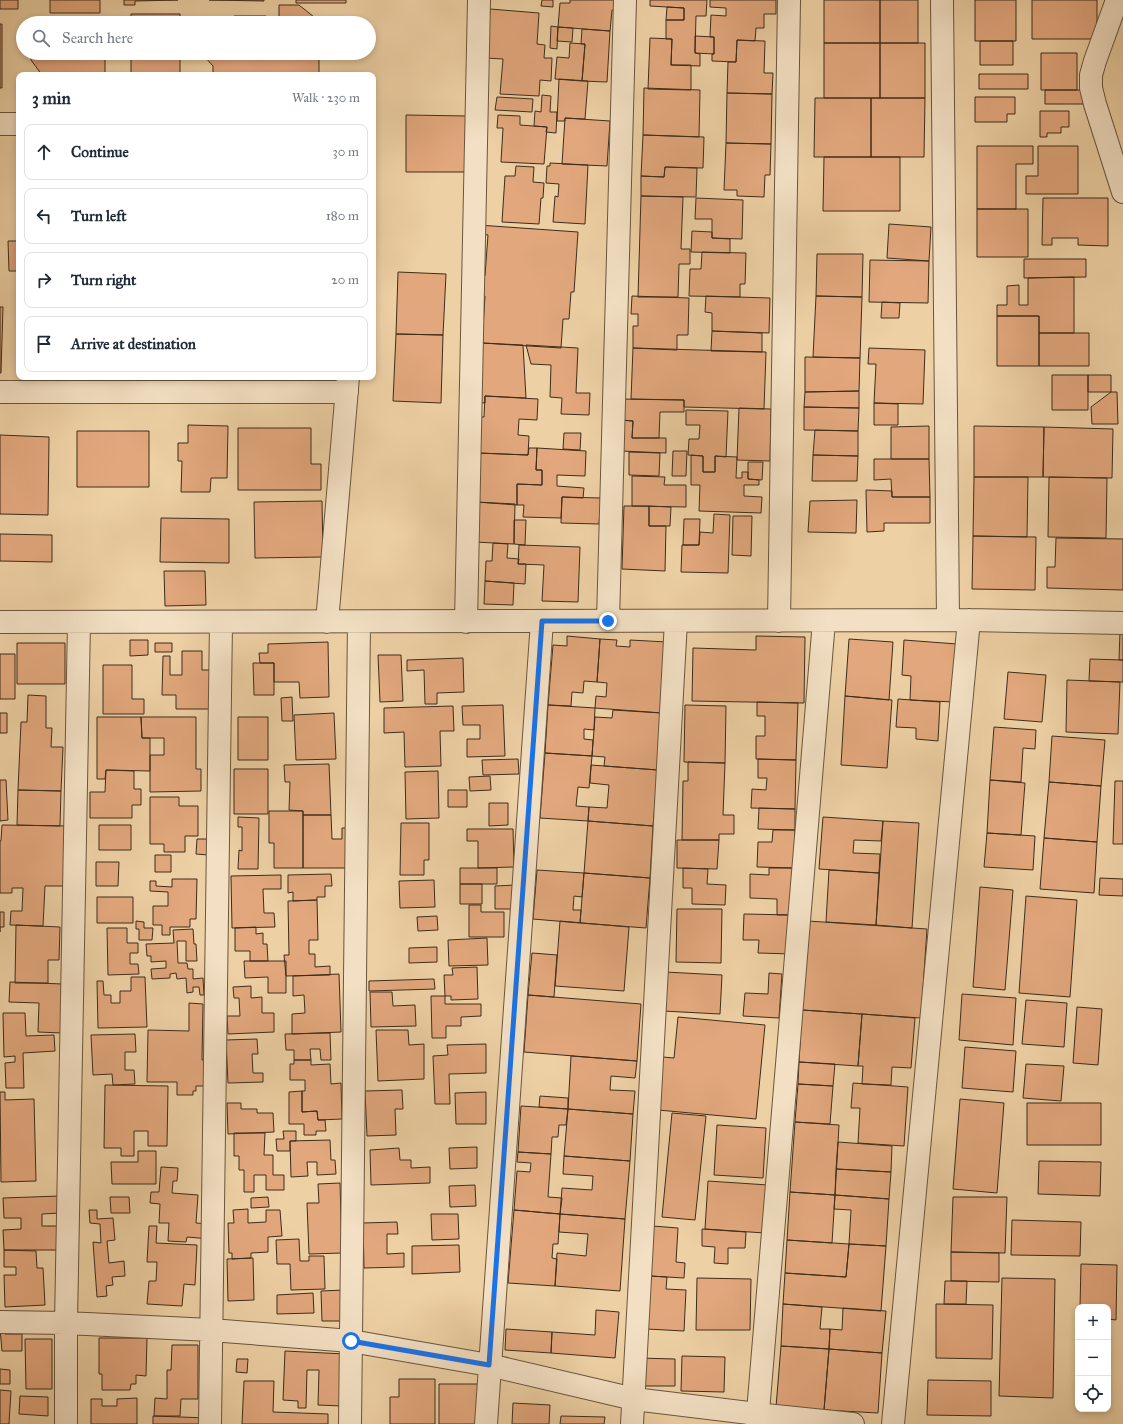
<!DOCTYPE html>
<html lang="en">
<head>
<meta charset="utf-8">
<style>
  body { margin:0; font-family:"IM FELL Great Primer",serif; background:#f6f6f7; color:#1f2937 }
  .controls { position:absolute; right:12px; bottom:12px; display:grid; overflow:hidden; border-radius:8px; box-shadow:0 2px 6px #0003 }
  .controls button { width:36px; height:36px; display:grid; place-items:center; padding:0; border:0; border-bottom:1px solid #e0e1e3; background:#fff; color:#1f2937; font:20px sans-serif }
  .stop { position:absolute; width:12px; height:12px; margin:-9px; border:3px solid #1a73e8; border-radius:50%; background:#fff }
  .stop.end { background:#1a73e8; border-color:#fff; box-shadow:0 1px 4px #0008 }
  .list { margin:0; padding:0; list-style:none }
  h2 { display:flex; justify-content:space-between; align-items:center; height:52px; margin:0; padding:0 16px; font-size:17px }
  h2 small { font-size:13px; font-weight:400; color:#747a83 }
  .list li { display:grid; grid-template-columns:26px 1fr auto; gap:12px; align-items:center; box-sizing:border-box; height:56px; margin:0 8px 8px; padding:0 8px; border:1px solid #e0e1e3; border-radius:8px }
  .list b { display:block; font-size:15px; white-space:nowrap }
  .list em { font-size:13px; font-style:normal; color:#747a83 }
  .icon { flex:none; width:22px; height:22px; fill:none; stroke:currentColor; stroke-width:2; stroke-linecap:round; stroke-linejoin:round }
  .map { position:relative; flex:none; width:1123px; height:1424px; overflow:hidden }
  .search { position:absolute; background:#fff; box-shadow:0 2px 6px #0003; left:16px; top:16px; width:360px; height:44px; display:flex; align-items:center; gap:10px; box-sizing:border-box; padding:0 14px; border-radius:22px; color:#747a83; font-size:15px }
  .panel { position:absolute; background:#fff; box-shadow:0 2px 6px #0003; left:16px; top:72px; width:360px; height:308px; border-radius:8px }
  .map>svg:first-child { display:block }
  .building { fill:#e2a77d; stroke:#3e2d1a }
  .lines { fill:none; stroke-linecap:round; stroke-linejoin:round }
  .minor-casing { stroke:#6a563c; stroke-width:24 }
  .minor { stroke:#f3e0c4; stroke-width:22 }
  .route { stroke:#1a73e8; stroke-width:5 }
</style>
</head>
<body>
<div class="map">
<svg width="1123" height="1424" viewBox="0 0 1123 1424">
  <rect width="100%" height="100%" fill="#edd0a4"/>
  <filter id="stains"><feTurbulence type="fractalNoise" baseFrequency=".005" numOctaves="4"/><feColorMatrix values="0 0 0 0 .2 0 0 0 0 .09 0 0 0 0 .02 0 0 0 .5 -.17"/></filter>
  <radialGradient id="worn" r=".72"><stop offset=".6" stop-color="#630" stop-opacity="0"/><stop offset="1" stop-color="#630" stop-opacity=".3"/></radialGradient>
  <path class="building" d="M0 0H18V9H0Z
    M50 0H100V13H50Z
    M124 0H178L135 1V5H124Z
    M209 0H264V1Z
    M296 0H346V3H296Z
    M542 0H553V7L541 6Z
    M570 0H621L620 11 612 10 610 31 558 27 560 3H570Z
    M650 0H707L706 16H696L695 53 700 54V66L671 65 672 39H666V20H684V8L650 6Z
    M710 0H776V14H764V28H756L755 41 737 40 736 62 712 61V54H714V37H710L711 15 726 16V8L710 7Z
    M824 0H880V43H824Z
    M880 0H918V43H880Z
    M975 0H1016V41H975Z
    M1032 0H1097V39H1032Z
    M279 5H299L319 21V23H279Z
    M667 7 684 8V20H666Z
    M490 9 539 13 537 44 545 45 544 58H552L551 81 540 80 539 96 500 94 503 59 486 58Z
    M131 14H180V23H131Z
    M234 16H266V23H234Z
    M38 20 105 23H36Z
    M0 24H2V88H0Z
    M551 26 558 27 557 49 550 48Z
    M558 27 573 28 572 42 557 41Z
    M582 29 610 31 607 82 582 81 585 44H581Z
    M695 36 714 37V54L695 53Z
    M650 38 672 39 671 65H691V90L648 89Z
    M737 40 765 41 764 73H773L772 94 727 93 728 62H736Z
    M980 41H1013V65H980Z
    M570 43 585 44 582 81 555 79 557 57 569 58Z
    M824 43H880V98H824Z
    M880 43H925V98H880Z
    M31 53H105V75H42L31 60Z
    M131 53H180V75H131Z
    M204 53H319V75H213V66L204 56Z
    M1041 53H1077V90H1041Z
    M979 74H1028V89H979Z
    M559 79 588 81 585 119 565 118V121H557Z
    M644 88 700 90 699 137 643 135Z
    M1045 90H1085V104H1045Z
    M727 93 772 94 771 144 726 143Z
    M542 95 551 96 550 112H557L556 133 546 132 547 127 534 126 535 111 541 112Z
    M497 97 533 99 532 112 495 110Z
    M975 97H1015V114H1007V122H975Z
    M815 98H871V157H814Z
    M871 98H925L924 157H871Z
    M1040 111H1069V127H1061V133H1047V137H1040Z
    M406 115 467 116 466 172H406Z
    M498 115 520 116V125L547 127 544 164 501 162 503 128H497Z
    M565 118 610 121 607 166 562 164Z
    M643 135 704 137 703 168 665 167 664 177 641 176Z
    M726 143 771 144 770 175H765L764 197 737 196V190H724Z
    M977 146H1033V164H1016V209H977Z
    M1038 146H1078V194H1026V176H1038Z
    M824 157H900V211H823Z
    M550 163 588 165 585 224 553 222 555 196 558 197 559 184 546 183 547 166H550Z
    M516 166 534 167 533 182 544 183 543 198H541L539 224 502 222 505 176H515Z
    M665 167 697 168 696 197 641 196V176L664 177Z
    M641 196 683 197 681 249H690V264H679L678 297H638Z
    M696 198 743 200 742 239 712 238V219H695Z
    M1043 198H1108V246L1078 245V238H1052V245H1042Z
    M977 209H1028V257H977Z
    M889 224 931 227 929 261 887 258Z
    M478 225 578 232 574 292H571L569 319H563L561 348 482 343 485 296 478 295 480 276H485L488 235 478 234Z
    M692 231 712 232V238L730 239V253L691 252Z
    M8 241H19V271H9Z
    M702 252 746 253 745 284H740V297L689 296 690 269H701Z
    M817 254H863L862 297 816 296Z
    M1024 259H1086V277L1024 278Z
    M870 260 929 261 928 303 869 302Z
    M398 272 446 274 443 335 396 334Z
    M1074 277V333H1039V316H997V305H1007V286L1019 285V305H1028V278Z
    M632 296 689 298 688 335H677V350L633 348V326H638V314H631Z
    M706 296 770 298 769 333 712 331V313L705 312Z
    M816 296 862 297 860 358 813 357Z
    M882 302 900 303 899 318H881Z
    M0 307H3L1 373H0Z
    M997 316H1039V366H997Z
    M712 331 762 333V352L711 351Z
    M1039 333H1089V366H1039Z
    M396 334 443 335 441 403 393 401Z
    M482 343 523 345 526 398 485 396V403L474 402Z
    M526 345 578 348 576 393H590L589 415 561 414 562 398 550 397 551 365 531 364Z
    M633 348 766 352 764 409 684 407V400L631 399Z
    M869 348 925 350 923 404 874 403 876 364H868Z
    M805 357 860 358 859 391 805 392Z
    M1052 375H1088V410H1052Z
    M1088 375H1111V392H1088Z
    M859 391V408L804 407 805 392Z
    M1111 392H1117L1118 424H1092L1091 407Z
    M485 396 538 399 537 420 519 419 518 435 529 436 528 455 478 453 480 417H484Z
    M619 399 684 400V412H660L659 438H632L633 421 619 420Z
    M874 403 898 404V425H874Z
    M804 407 859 408 858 431 804 430Z
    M739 408 771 409 770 461 737 460Z
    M686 410 728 411 726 457 715 456V472H703V456L688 455 689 439H699L700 425H686Z
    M622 420 633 421 632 438H666V453L621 451Z
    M188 425 228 426 227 478H211L210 492H181L182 461H178V443H188Z
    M929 426V459H891V427Z
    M974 426 1044 427 1043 477H974Z
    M1044 427 1113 429 1112 478 1043 477Z
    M238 428H311V464H321V490H238Z
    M815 430 858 431V456L813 455Z
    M77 431H149V487H77Z
    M564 433H581L580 450 563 449Z
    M0 435 49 437 48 515 0 514Z
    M529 448H537L536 470H542V485L517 484V505L476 502 478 453 528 455Z
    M537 448 586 451 585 476 557 475V486L584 488 583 498 562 497 561 518 523 517 524 505H517V484L542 485V470H536Z
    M673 451H687L686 476H672Z
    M629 452 660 453 659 476 629 475Z
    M691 455 703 456V472H715V456L737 457 736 478H742V472H748V479L759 480V485H744V496L762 497 761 513 699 511 700 485H691Z
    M813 455 858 456 857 481H812Z
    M874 459H929L930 497H892L891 479 874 480Z
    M748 462H763L762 480 748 479Z
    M632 476 665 477 664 485H686V507L632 506Z
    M974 477H1028L1027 537 973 536Z
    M1049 477 1107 478 1106 538 1048 537Z
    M866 490 892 491V497H930V523H884V531L867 532Z
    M562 497 601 498 599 524 561 523Z
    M857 500 856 533 808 532 810 501Z
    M322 501 323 557 255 558 254 502Z
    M476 502 515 504 514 544 474 542Z
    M624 506H649V526H666L665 571 622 569Z
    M649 506 671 507 670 526H649Z
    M714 514 730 515 728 573 681 572 682 545H699L700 532 713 533Z
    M733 516H752L751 556 732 555Z
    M161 518 229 519V563L160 562Z
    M684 519H700L699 545H683Z
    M514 520H526L525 545 514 544Z
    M0 534 52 535V562L0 561Z
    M973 536 1036 537 1035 590 972 589Z
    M1056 538 1123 539V590L1047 588V567H1055Z
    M493 543 508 544 507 558 519 559 518 564H526L525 584 485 581 486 561H492Z
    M519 545 580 547 578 602 542 601 544 565 518 564Z
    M164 571H205L206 605 165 606Z
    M485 581 514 583 513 605 484 604Z
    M1120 631 1123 632V660H1119Z
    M567 636 600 639 597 682 584 681 583 693 572 692 571 706 548 705 553 645 567 646Z
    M756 636 805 637 804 703 692 701 693 648 756 650Z
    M600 639 617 640 616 646 630 647V640L667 642 662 713 595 708 596 696 606 697 607 683 597 682Z
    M849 639 893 642 889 700 845 696Z
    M130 640H148V655L130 656Z
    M904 640 957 644 954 702 910 700 911 676 902 675Z
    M328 642 329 697 300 698 299 682H274V663H260L259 653H268V644Z
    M17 643H65V684H17Z
    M155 643H172V652H155Z
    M182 651H202V670H213V709H176V695H162L163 656H170V675H182Z
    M0 654H15V699H0Z
    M378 655H401L403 701 380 702Z
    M463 658 464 692 437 693V704H425L424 670 407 671V660Z
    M1090 659 1123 660V682L1089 681Z
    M253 663H274V695H254Z
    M103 665H132V699H144V714H103Z
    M1008 672 1046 675 1042 722 1004 719Z
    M1067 680 1120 682 1118 734 1066 732Z
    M28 695 46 696V728H52L51 747H63L61 791 18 790 21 722H27Z
    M845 696 892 700 887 768 841 765Z
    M292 697 293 721H282L281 698Z
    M898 699 940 702 938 741 916 739V728L896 727Z
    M757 702 798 703 796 760 756 759V736H765V716H757Z
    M503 705 505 756 467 757V739H480V725H463L462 706Z
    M548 705 595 708 594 730 584 729V739L593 740 592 756 545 753Z
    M685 705 726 706 725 763 684 762Z
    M453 706 454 731H440L441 766 405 767 404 732 384 733V708Z
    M613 710 662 713 658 770 604 766 605 757 592 756 595 717 612 718Z
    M0 713H7V733H0Z
    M334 713 336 759 296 760 294 715Z
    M97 717H141L142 738H150V771L106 770 105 779H97Z
    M141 717H196V769H201V791L150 792V755H164V738H142Z
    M238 717H268V760H238Z
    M994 727 1036 730 1035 749 1023 748 1021 782 990 780Z
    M1052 736 1105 740 1101 786 1049 782Z
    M545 753 592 756 589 788 578 787 576 806 589 807 588 821 540 818Z
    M518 759 519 774 483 775 482 760Z
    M758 759 796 760 795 809 751 808 752 789 766 790 767 778H758Z
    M688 762 725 763 723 815H734V834H719V840H682L683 781H688Z
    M329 764 331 815H303V811L289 810 290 782H285L284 765Z
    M591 765 658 770 653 826 588 821 589 807 607 808 609 785 590 783Z
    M234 769H268V814H234Z
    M106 770 134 771V789H141V805H132V818H90V792H105Z
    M438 771 439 818 406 819 405 772Z
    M490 776 491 790 470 791 469 777Z
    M0 780H6L8 820 0 821Z
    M990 780 1025 783 1021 835 987 833Z
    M1115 781H1123V844H1113Z
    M1049 782 1101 786 1097 842 1044 838Z
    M18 790 61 791 60 826 17 825Z
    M448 790H467V807H448Z
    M150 797H179V806H198V836H185V852H164V844H150Z
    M489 803H508V825L489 826Z
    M759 808 795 809V830L758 829Z
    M269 811H303V868H274V843H269Z
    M303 815H331L332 839H342V828H355L347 868H303Z
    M238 817 259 818 258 869H238L239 850 242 851V827H238Z
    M823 817 883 821 881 841 854 840 853 853 880 854 879 873 819 869Z
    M588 821 653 826 650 878 584 873Z
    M883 821 919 823 912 928 876 925Z
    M401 823H429V860H424V875H400Z
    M2 825 68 826 67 886H45L43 926 10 925 11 911H22L23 888H12V893H0V841H1Z
    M99 825H131V850H99Z
    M467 829H513L514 867 478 868V841H467Z
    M773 830H795L794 868 757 867 758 842H772Z
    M987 833 1035 836 1033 870 984 867Z
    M1044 838 1097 842 1094 893 1040 889Z
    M197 839H209L208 855 196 854Z
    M677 840H719L717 869 677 868Z
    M155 855H171V872H155Z
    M96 862H119L118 886H96Z
    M460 868H497V884H460Z
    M683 868 708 869 707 884 726 885 725 905 692 904V888H683Z
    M769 868H794L793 915H777V899L750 898V874L769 875Z
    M537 870 584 873 582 897 574 896 573 910H581L580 923 533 919Z
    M829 870 879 873 876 925 826 922Z
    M584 873 650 878 646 928 580 923Z
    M331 874 332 886H325V897H317V900L293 901V892L288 893V875Z
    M281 875V889H263L264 913H274L275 927 232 928 231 876Z
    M1100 878 1123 879V896L1099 895Z
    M172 879H197L196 919H190V927H170V935H162V925H153V906H168V892L150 891V881H156V886L172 887Z
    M434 880 435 907 400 908 399 881Z
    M460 884H482V904H460Z
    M516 885 517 909H495V886Z
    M980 887 1013 890 1005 990 973 987Z
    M1026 896 1077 900 1070 997 1019 993Z
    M97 897H133V923H97Z
    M317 900 318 940H309V954H315V967L330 966V975L286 976 284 955H289L288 901Z
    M469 905H481V912H504V937H469Z
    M677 909H722L721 963 676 962Z
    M0 912H4V927H0V932Z
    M744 914 793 915 792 954 758 953 759 940H743Z
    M437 916 438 930 418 931 417 917Z
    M136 921 144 922V928H153L152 940H139V929H136Z
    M560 921 629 927 624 991 555 986Z
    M808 921 927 929 921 1018 802 1010Z
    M16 925 60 927 59 960H48V983H15Z
    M256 927V934L263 933V944H267L268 961H250V951H235V928Z
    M107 928H127V943H138V953H130V964H138L139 974 108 975Z
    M193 929 194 944H196L197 961H186V941H177L178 963H187L188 969H193V979L203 978 204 995H200L199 987H193V992L187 993 186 978 177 979 176 973 170 974V978L152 979 151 969 166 968V961L151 962V956H147L146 944 174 943 173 930Z
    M487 938 488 965 449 966 448 940Z
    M437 947V962L409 963V948Z
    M532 953 557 955 554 997 528 995Z
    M244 961H286V993H268V977L245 978Z
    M477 967 478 999 451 1000V996H445L444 975H453L452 968Z
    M665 972 722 975 720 1014 663 1011Z
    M769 973 782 974 779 1018 743 1016 745 993 768 994Z
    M339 974 341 1032 292 1034V1014L305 1013 304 995 293 996V976Z
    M131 977H145L147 1027 98 1028 97 981H103L104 995H111V1003H120V991H131Z
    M434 979 435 989 369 991V981Z
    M10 982 63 984 62 1033 38 1032 39 1003 9 1002Z
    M251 986V998L262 997V1013H274V1032L228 1034 227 1016H240L239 998H234L233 987Z
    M370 992H392L393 1006 415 1005 416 1026 371 1027Z
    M962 994 1016 998 1013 1045 959 1040Z
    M528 995 641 1004 637 1061 524 1052Z
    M431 996H445V1004H481V1016L461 1017V1026H446V1038H432Z
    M1026 1000 1067 1003 1064 1047 1022 1044Z
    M189 1003 203 1004 202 1060H210L209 1086H196V1091H193V1095H177V1082H147L148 1030 189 1031Z
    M1077 1007 1102 1009 1098 1065 1073 1063Z
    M802 1010 862 1014 858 1066 799 1062Z
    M3 1013H25L26 1036 54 1035 55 1051 23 1053 24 1088H6L5 1063 15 1062V1056L4 1057Z
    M862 1014 915 1018 911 1068 892 1067 891 1085 862 1084 863 1066H858Z
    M678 1017 765 1025 756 1119 658 1110 663 1057 674 1058Z
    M376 1030H408L409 1045 424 1044V1079L378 1081Z
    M330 1033 331 1060H321L320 1049H310L311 1060H294V1050H286L285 1034Z
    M135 1034 136 1052H125V1070H134L135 1084 113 1085 112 1074 93 1075 91 1035Z
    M257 1039 258 1054H252L253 1073H263V1082L228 1083 226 1040Z
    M486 1044V1073L449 1074 450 1104H435L433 1056 448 1055 447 1045Z
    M965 1047 1016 1051 1013 1092 962 1088Z
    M571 1056 637 1061 635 1078 611 1076 610 1090 635 1091 633 1114 568 1109Z
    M294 1060H311V1065L330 1064 331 1084 341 1083 342 1119 318 1120 317 1111 302 1112V1091H305V1080H290V1064H294Z
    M799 1062 835 1064 833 1086 798 1084Z
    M1026 1064 1064 1066 1061 1101 1023 1098Z
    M853 1083 908 1087 904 1146 858 1143 860 1108H851Z
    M798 1084 833 1086 830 1124 795 1122Z
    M105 1085 168 1086 167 1146H148V1131H134V1156H121V1148H104Z
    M402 1090 403 1109H395L396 1135 367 1136 365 1091Z
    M302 1091V1112L317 1111 318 1120H325L326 1131H316V1135H304V1124H289V1092Z
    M0 1092H5V1100L34 1099 36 1181 1 1182Z
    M486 1092V1124H456L455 1093Z
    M540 1096 568 1098V1109L539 1107Z
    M960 1099 1004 1103 997 1193 953 1189Z
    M227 1103H241V1109H257V1113H273L274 1132 228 1134Z
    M1027 1103H1101V1145H1027Z
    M521 1106 568 1109 566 1125H559L558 1137H552L551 1154 518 1152Z
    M568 1109 633 1114 630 1161 564 1156Z
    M672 1113 706 1116 695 1220 662 1217Z
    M795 1122 839 1125 835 1195 790 1192Z
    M717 1125 766 1128 763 1178 714 1175Z
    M283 1131H296V1141H290V1151H277L276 1139H284Z
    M234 1133H265L264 1155H273V1175H284V1190H266V1175H254V1192H244V1170H239V1156H234Z
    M330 1140 331 1160H335L336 1174 317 1175V1162H307L308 1176 291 1177 290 1141Z
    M838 1142 892 1146 891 1172 836 1169Z
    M477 1147V1168L450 1169 449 1148Z
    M399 1148 400 1160H411V1168L430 1167V1183L371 1185 370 1150Z
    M138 1151H156V1184H112L111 1162H138Z
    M518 1152 551 1154 548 1197 562 1198 560 1214 514 1210 517 1171 530 1172 531 1163 517 1162Z
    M564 1156 630 1161 625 1219 560 1214 562 1188 592 1190 593 1176 563 1174Z
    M1039 1161 1101 1162 1100 1196 1038 1194Z
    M161 1167 178 1168 177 1181H173L172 1193 198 1195 196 1223 211 1224 210 1239 187 1237 186 1242 168 1241 169 1223H159L160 1204 150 1203 151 1192H159Z
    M836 1169 891 1172 889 1199 835 1195Z
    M708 1181 768 1185 765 1233 705 1229Z
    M340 1183 342 1253 309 1254 307 1203H319L318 1184Z
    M475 1185 476 1206 450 1207 449 1186Z
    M790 1192 835 1195 832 1243 787 1240Z
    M835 1195 889 1199 886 1246 849 1244 851 1210 834 1209Z
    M60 1196V1213L42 1214V1226H61L62 1250H4L3 1230 21 1229V1218H4L3 1198Z
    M110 1197H129L130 1213H111Z
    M268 1197 269 1207 251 1208V1198Z
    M953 1197H1007L1005 1253 951 1252Z
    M248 1209V1223L266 1222V1210H280L282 1236 268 1237V1252L251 1253V1258L232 1259V1253H229L228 1223H234L233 1210Z
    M89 1210H97V1219L113 1218 115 1240 107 1241 109 1263 124 1261 125 1276 112 1277 113 1285 106 1286 107 1296 97 1297 93 1242 101 1243 100 1224 90 1223Z
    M514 1210 560 1214 558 1244H553L552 1258 557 1259 555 1286 508 1283Z
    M431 1214H458L459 1239 432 1240Z
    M560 1214 625 1219 620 1291 555 1286 557 1253 586 1256 588 1234 559 1232Z
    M1012 1220 1081 1222 1080 1256 1011 1255Z
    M397 1222 398 1234H387V1254L404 1253V1267L364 1268 363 1223Z
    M149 1226H157L156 1243 197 1245 195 1285 184 1284 182 1306 147 1304 149 1281H156L157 1262H147Z
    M653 1226 678 1228 676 1262 685 1263 684 1278 650 1276Z
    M702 1229 746 1232 745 1248H728V1264L714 1263 715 1247 702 1246Z
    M299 1239 300 1261H309V1256H324L325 1289 291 1290 290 1264H277L276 1240Z
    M787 1240 849 1244 846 1277 785 1273Z
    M849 1244 886 1246 881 1311 783 1304 785 1273 846 1277Z
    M459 1245 460 1272 412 1274V1246Z
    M4 1250 36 1251 37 1268H43L45 1305 5 1307 4 1275H16V1267H4Z
    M951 1252 999 1253V1282L951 1281Z
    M253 1258 254 1300 228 1301 227 1259Z
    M1081 1264 1117 1265 1116 1320 1108 1319V1307H1080Z
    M650 1276 667 1277 666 1289 686 1290 684 1331 647 1329Z
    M697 1278 751 1279 750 1330H696Z
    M1002 1278 1055 1279 1053 1398 999 1396Z
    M945 1281H967L966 1304H944Z
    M344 1290V1321H322L321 1291Z
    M313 1293 314 1313 277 1314V1295Z
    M783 1304 822 1307 820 1329H830L829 1349 781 1346Z
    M936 1304 993 1305 992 1359 936 1358Z
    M843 1308 886 1311 882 1353 829 1349 830 1329 842 1330Z
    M596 1310 619 1312 615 1358 551 1353 552 1332 595 1335Z
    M0 1328H5V1334H22V1351H2Z
    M506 1329 552 1332 551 1353 505 1350Z
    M99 1338H147L146 1376 136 1375V1384H131L130 1390H102V1374H99Z
    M25 1339H52V1389H26Z
    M172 1345H198V1399H181L180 1416H154L155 1398 167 1399V1370H171Z
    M781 1346 829 1349 824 1410 776 1407Z
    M829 1349 882 1353 878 1413 824 1410Z
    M285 1351 345 1354 342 1406 318 1405 319 1370H307L306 1408H298V1401L283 1400Z
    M682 1356 725 1357 724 1392 681 1391Z
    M638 1358 675 1359V1386H637Z
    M237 1359H248L247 1373 236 1372Z
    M0 1369 10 1370V1384H0Z
    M399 1379H435V1424H390V1397H399Z
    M928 1380 991 1381V1416L927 1415Z
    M244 1381H274L273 1412 328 1414V1424H242Z
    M439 1384H485V1424H439Z
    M0 1390 11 1391 9 1424H0Z
    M20 1396 48 1397V1416L19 1414Z
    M137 1398V1424H91V1399H102V1406H117V1399Z
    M513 1403 550 1405 549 1424H512Z
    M153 1416 208 1418V1424H153Z
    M561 1416 605 1417 604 1424H560Z"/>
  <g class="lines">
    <defs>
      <path id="minor" d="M942 0 948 620
        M1117 0 1095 61 1091 75V88L1095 104 1123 192
        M0 124H19
        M0 392H347
        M608 621 625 0
        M779 621 789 0
        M0 622 969 620 1123 623
        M327 622 348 377
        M466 622 479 0
        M0 1322 66 1323 211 1330 351 1341 489 1365 634 1399 757 1414 853 1424
        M66 1424V1323L79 622
        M210 1424 221 622
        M350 1424 359 622
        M486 1424 542 621
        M632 1424 676 621
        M757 1424 824 621
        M893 1424 969 620"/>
    </defs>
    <use href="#minor" class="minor-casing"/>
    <use href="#minor" class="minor"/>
  </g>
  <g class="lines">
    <path class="route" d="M351 1341 489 1365 542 621H608"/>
  </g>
  <rect width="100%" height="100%" filter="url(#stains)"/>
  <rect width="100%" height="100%" fill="url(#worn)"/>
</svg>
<div class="controls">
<button>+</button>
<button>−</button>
<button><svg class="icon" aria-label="locate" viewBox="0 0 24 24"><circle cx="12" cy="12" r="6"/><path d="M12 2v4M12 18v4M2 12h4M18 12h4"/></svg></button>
</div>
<div class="stop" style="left:351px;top:1341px"></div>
<div class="stop end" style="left:608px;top:621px"></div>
<div class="search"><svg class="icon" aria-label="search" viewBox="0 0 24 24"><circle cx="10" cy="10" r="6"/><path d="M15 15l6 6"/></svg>Search here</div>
<section class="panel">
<h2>3 min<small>Walk · 230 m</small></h2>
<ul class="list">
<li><svg class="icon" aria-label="ahead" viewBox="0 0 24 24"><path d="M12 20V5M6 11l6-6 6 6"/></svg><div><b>Continue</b></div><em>30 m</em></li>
<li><svg class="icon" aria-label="left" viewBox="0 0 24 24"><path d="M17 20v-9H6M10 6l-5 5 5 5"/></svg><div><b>Turn left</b></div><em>180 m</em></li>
<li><svg class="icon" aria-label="right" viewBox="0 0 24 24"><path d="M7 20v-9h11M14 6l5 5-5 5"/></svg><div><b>Turn right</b></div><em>20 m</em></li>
<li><svg class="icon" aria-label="arrive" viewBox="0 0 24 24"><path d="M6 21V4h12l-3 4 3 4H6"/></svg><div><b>Arrive at destination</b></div></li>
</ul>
</section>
</div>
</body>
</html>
